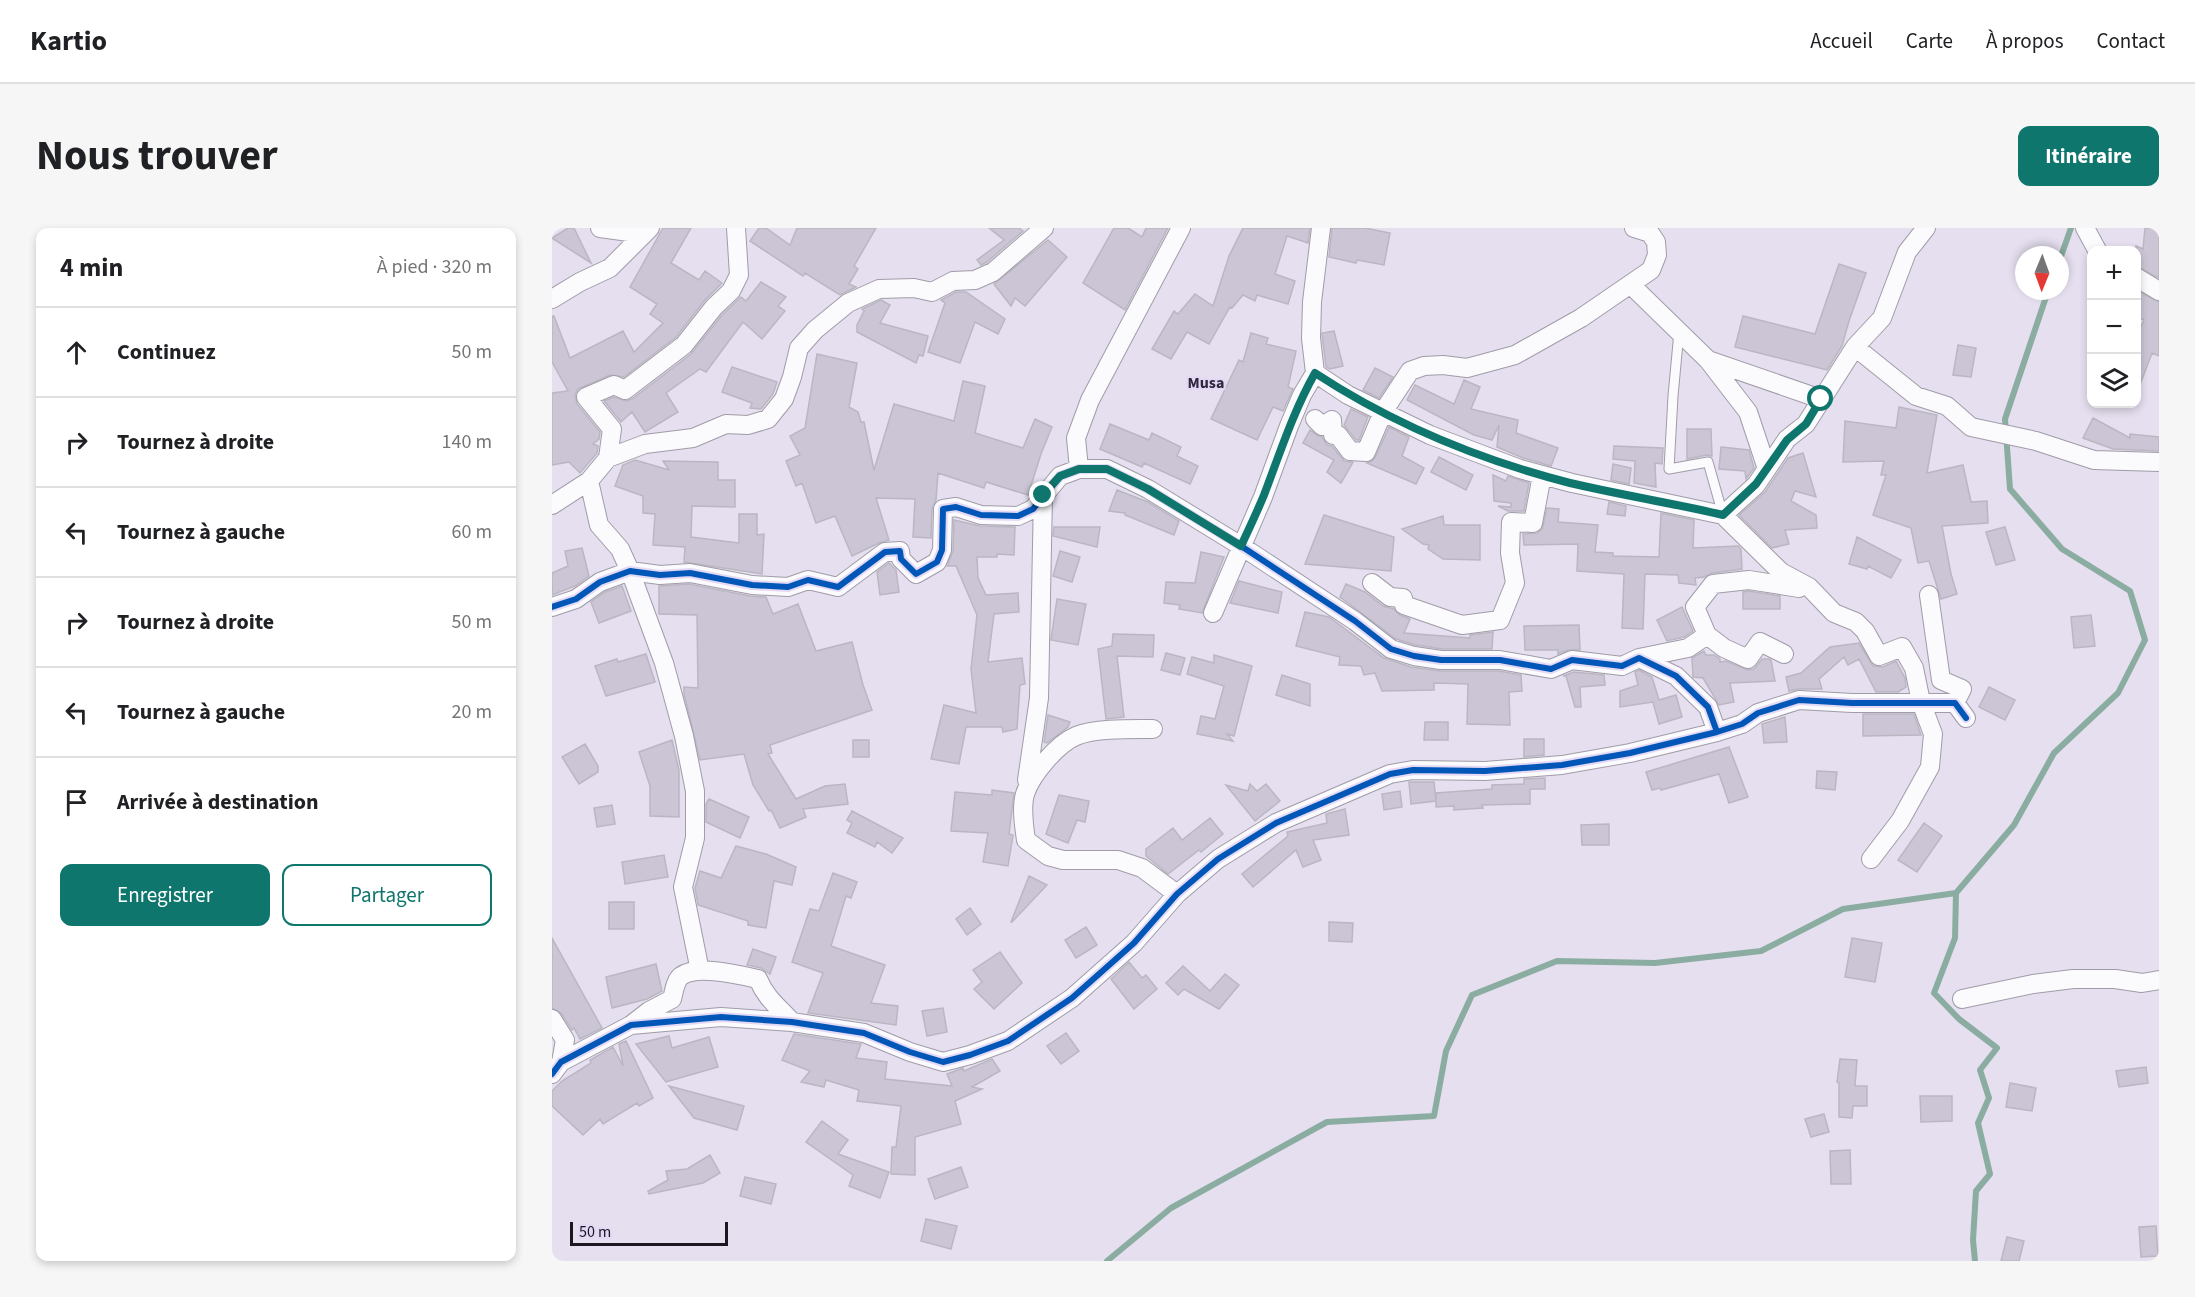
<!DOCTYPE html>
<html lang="fr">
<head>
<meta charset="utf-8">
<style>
  body { margin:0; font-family:"Source Sans 3",sans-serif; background:#f6f6f6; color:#202124 }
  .controls { position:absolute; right:18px; top:18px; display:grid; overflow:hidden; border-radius:12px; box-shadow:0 3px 9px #0003 }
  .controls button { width:54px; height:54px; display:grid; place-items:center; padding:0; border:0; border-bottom:2px solid #e0e0e0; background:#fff; color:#202124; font:30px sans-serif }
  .compass { position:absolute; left:1463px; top:18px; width:54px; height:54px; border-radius:50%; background:#fff; box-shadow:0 3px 9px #0003; rotate:181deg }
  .scale { position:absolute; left:18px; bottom:15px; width:158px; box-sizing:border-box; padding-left:6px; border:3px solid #1b1721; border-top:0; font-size:16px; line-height:21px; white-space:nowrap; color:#1b1721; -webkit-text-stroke:4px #e3d9f5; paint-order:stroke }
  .stop { position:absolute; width:18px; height:18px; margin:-14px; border:4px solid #0f766e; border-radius:50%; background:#fff }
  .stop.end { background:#0f766e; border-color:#fff; box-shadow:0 2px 6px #0008 }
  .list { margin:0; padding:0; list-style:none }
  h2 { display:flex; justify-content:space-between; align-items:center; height:78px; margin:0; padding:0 24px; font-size:26px }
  h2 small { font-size:20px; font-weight:400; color:#757577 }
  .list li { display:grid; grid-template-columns:39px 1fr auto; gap:18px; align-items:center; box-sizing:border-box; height:90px; padding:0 24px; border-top:2px solid #e0e0e0 }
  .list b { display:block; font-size:22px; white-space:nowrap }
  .list em { font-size:20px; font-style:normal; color:#757577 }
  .actions { display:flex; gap:12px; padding:18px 24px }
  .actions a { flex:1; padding:14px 0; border:2px solid #0f766e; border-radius:12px; text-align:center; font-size:21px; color:#0f766e }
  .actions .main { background:#0f766e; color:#fff }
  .icon { flex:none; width:33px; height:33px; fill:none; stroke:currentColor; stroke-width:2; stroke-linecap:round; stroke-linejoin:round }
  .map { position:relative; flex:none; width:1607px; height:1033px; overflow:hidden; border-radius:12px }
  header { display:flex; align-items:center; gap:36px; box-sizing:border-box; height:84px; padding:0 30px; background:#fff; border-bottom:2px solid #e0e0e0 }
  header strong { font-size:28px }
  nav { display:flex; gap:33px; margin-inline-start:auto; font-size:21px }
  .intro { display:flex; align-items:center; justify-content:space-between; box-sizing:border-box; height:144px; padding:0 36px }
  h1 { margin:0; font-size:42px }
  .button { padding:15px 27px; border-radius:12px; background:#0f766e; color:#fff; font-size:21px; font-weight:700 }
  main { display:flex; gap:36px; padding:0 36px }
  aside { flex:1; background:#fff; border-radius:12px; box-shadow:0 3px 9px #0003 }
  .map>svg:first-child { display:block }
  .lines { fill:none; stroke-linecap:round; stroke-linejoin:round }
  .stream { stroke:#8bada1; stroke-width:6 }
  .building { fill:#cbc5d5; stroke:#bbb6c2; stroke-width:1.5 }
  .lane-casing { stroke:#a09ca8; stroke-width:11 }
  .street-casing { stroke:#a09ca8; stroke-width:20 }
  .lane { stroke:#fbfafd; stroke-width:9 }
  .street { stroke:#fbfafd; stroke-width:18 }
  .cycleway-casing { stroke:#e3d9f5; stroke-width:10 }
  .cycleway { stroke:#0057b8; stroke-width:6 }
  .route { stroke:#0f766e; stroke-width:8 }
  .labels { text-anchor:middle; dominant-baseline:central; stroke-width:4.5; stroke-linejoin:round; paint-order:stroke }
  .neighbourhood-label { font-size:16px; font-weight:bold; fill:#30273d; stroke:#e3d9f5 }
</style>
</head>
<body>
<header>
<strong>Kartio</strong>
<nav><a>Accueil</a><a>Carte</a><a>À propos</a><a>Contact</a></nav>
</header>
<div class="intro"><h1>Nous trouver</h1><a class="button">Itinéraire</a></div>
<main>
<aside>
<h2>4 min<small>À pied · 320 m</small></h2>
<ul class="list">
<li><svg class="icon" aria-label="ahead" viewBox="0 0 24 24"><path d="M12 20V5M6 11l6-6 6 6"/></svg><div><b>Continuez</b></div><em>50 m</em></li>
<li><svg class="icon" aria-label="right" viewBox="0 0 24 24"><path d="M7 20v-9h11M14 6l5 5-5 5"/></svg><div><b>Tournez à droite</b></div><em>140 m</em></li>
<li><svg class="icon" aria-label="left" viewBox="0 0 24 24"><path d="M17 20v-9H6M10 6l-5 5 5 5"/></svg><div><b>Tournez à gauche</b></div><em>60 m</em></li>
<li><svg class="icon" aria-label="right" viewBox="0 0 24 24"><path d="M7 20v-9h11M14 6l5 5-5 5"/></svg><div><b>Tournez à droite</b></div><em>50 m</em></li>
<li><svg class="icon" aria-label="left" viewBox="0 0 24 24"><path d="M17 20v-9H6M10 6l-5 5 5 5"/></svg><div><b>Tournez à gauche</b></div><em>20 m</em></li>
<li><svg class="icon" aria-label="arrive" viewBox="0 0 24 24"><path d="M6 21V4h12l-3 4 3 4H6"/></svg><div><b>Arrivée à destination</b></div></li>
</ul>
<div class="actions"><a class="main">Enregistrer</a><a>Partager</a></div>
</aside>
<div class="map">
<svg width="1607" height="1033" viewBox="0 0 1607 1033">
  <rect width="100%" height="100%" fill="#e5dfef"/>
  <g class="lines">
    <path class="stream" d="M1508 31 1519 0
      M555 1033 619 980 775 894 882 888 894 823 920 767 1005 733 1103 735 1209 723 1291 681 1404 665
      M1423 1033 1421 1012 1424 963 1438 946 1426 895 1437 870 1428 842 1445 820 1407 791 1382 765 1403 710 1404 665 1462 597 1502 525 1566 465 1593 412 1578 363 1510 321 1458 261 1453 191 1496 63"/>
  </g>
  <path class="building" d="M16 0H22L39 35 0 10Z
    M111 0H139L119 35 147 52 153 43 170 55 153 72 124 109 72 149 58 147 26 161 23 167 25 176 48 204 47 211 41 216 46 218 45 225 28 245 17 234 0 237V165L16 163 0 134V88H2L18 130 71 103 82 124 111 95 98 86 105 76 78 59Z
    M207 0H214L238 17 245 0H324L302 38 306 41 297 56 304 59 288 67 253 45 251 48 198 13Z
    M437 0H467L471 3 435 34 429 37 425 32 452 12Z
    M562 0H576L590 9 594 0H616L573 82 531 55Z
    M691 0H758L756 15 735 8 723 46 743 53 736 76 705 67 703 73 691 67 680 80 678 79 657 116 635 104 619 131 600 121 622 83 626 86 643 66 661 78 677 28Z
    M780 0H813L838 5 832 37 805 32 804 35 777 29Z
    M1593 0H1607V50L1584 38V18L1591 21Z
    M496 12 515 29 473 78 463 70 459 78 442 56Z
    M1287 36 1314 45 1297 93 1290 118 1275 142 1183 119 1191 88 1263 106Z
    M209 54 234 69 226 78 233 83 210 111 191 94 154 144 148 141 114 165 126 184 93 204 80 184 69 194 52 173 62 169 74 173 80 171 139 126 170 87 189 69 194 73Z
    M1586 63 1607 74V128L1600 125 1586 162 1584 109 1592 92 1584 89Z
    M404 64H414L453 91 446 106 423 94 408 135 376 124 393 75 389 72Z
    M329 72 338 77 328 95 376 108 371 128 367 127 364 135 305 104V97L312 83 310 81Z
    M782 103 791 138 778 141 774 139 770 105Z
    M699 105 716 110 714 116 744 123 736 159 741 161 731 183 721 179 705 212 659 191 687 132 691 134Z
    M1406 117 1424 120 1419 149 1401 147Z
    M265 126 305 135 297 179 306 184 309 194H312L322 242 342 176 402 193 411 153 433 158 423 205 471 220 483 191 500 199 489 226 476 267 434 254 432 260 386 245 384 272 380 281 379 310 361 309 363 271 324 270 337 312 327 315 300 328 283 288 264 295 250 255 244 258 234 233 248 227 238 208 253 200Z
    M180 139 225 154 221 166 209 181 198 180 200 175 170 164Z
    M823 140 841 149 827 170 811 162Z
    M912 152 928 159 919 181 966 192 964 205 1006 220 999 238 971 230 945 219 947 197 940 212 922 207 855 172 863 157 902 176Z
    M1347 179 1385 187 1375 245 1411 237 1419 274 1435 273 1436 295 1390 298 1399 346 1405 366 1389 371 1377 333 1366 335 1359 300 1321 287 1334 247H1329L1332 233 1291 234 1293 193 1344 200Z
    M799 181 816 189 807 212H804L792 197Z
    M1541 190 1578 210V206L1607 209V223L1561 221 1531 210Z
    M558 196 597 212 600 205 629 219 625 228 646 238 638 256 592 235 590 239 548 221Z
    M837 199 857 209 850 228 872 240 864 256 815 235 820 233 824 228Z
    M1135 201H1159L1160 228 1155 227 1135 231Z
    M758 202 766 208 770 209 775 217 780 218 792 233 801 234 789 255 775 244 782 232 751 215Z
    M1062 218 1111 220 1110 236 1103 235 1104 259 1082 255 1083 233 1061 231Z
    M1169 219 1197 222 1202 240 1194 251 1193 243 1167 241Z
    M1251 225 1264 269 1243 263 1239 273 1264 287 1265 300 1233 302 1237 316 1220 320 1187 287 1213 264 1236 230Z
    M887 229 921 247 914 262 879 244Z
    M83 232 117 242 111 233 166 234V252H183V279L140 278 139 309 187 315V286H205V307L212 306 210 346 132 334 133 319 101 317 103 286 91 285V268L63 258 71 237Z
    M1061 236 1079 240 1077 256 1059 252Z
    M941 247 954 253 956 248 977 255 972 283H956L946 278 959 279V275L942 273Z
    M565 262 596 274 627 293 622 307 573 287V285L557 283Z
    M1057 274 1074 278 1073 288 1055 286Z
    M995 280 1007 281 1006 294 1046 297 1043 324 1061 325V328L1107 329 1109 285 1142 292 1141 320 1186 318 1189 321 1190 341 1160 345 1152 349 1143 350 1144 357 1127 355 1126 347 1093 346 1091 401 1070 400 1072 346 1025 343 1026 316 972 317 971 306 985 305 990 301Z
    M772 287 842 309 839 343 753 336Z
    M891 288 892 297H928V332L891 331 876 321 877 317 871 316 850 301Z
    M402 292 428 298 463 299 462 327 445 326V329H425L426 350 434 367 466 365 467 384 442 386 436 434 470 430 473 456 468 457 465 501 451 504 450 499H414L407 536 379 531 392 477 424 485 419 441 425 387 404 338H395L401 323Z
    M502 299H548L545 319 501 308Z
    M1453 299 1463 332 1444 337 1434 304Z
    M1305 309 1349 332 1339 350 1316 338 1315 341 1297 336Z
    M30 320 37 348 23 358 0 367V345L16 338 13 323Z
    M508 323 528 329 520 354 501 348Z
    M649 324 672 329 650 385 627 381 628 377 612 375 614 354 643 355Z
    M337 335 344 342 347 364 328 367 325 344Z
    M687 353 730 364 726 385 678 375Z
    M137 356 198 368 214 369 221 386 246 376 264 423 300 414 311 457 320 482 218 517 220 525 216 526 244 571 273 558 293 556 296 576 251 581 254 589 228 600 219 582 217 583 201 557 192 526 148 532 132 466V459L146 460 145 387 107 386V358Z
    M794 356 813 364 831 378 842 381 848 387 858 391 852 405 918 410V407L941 404 940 421H890L864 417 844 411 788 369Z
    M70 358 79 383 47 395 39 374 53 364Z
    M1197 363 1228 368V381H1191V364Z
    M505 371 534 376 526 417 499 412Z
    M1130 379 1141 403 1132 409 1115 413 1105 392Z
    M753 384 777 389 832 430 859 439 889 443H947L969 447 970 463 957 464 958 497 915 496 916 456 882 455V462L830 463 823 445 812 447 809 438 787 437 788 429 744 418Z
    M1539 387 1543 418 1522 420 1519 389Z
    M1027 397 1028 422H1016L1006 426V422H973L972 398Z
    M561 406 602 407 601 429 565 428 572 489 554 491 546 421 560 418Z
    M1307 415 1321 438 1331 439 1344 433 1353 450 1354 459 1346 464H1324L1307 431 1296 437 1292 429 1267 451 1270 461H1247L1237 463 1234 449 1249 445 1278 419Z
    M1152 423 1154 427H1162L1168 431V434L1174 433 1196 442 1202 441 1210 431H1217L1219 432 1223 453 1178 455 1182 474 1167 477 1151 450 1141 449 1140 430Z
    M614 425 633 430 628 447 609 442Z
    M94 426 103 454 54 468 43 438 65 431 66 434Z
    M662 427 700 438 682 508 675 506 681 513 645 506 649 488 663 491 672 458 635 446 640 429 662 435Z
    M1087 442 1100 449 1107 472 1124 467 1130 489 1107 496 1101 474 1068 479V463L1086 457 1083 444Z
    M1022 444 1052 447 1053 457 1028 459 1029 479H1023L1014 448H1011Z
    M730 447 758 456V478L724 467Z
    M1437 459 1463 472 1453 492 1427 479Z
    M1311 486H1362L1369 507 1311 508Z
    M496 487 518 494 516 499 495 515 492 514Z
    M1233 489 1235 514 1212 515 1210 496Z
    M873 494H896V512H872Z
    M972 511H992V527L972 529Z
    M120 512 127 542V589L98 588V558L87 524Z
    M301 512H317V529H301Z
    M33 516 46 538V544L27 556 10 529Z
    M1177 519 1196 569 1177 575 1167 546 1109 562 1108 560 1100 562 1094 544Z
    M1265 543 1285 544 1283 562 1264 560Z
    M993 550V561H978V576L930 577 931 580 902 582V578L884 579V565L940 561V557L972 556V551Z
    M857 554H882L884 573 859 576Z
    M698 556 705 563 714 556 728 573 703 593 674 557 696 563Z
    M440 562 462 565 457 606 461 607 456 638 431 634 436 605 399 603 403 564 440 567Z
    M848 563 850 579 832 582 830 566Z
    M507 567 537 573 533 594 525 592 516 615 494 606Z
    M157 571 197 589 188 610 154 594V576Z
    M60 577 63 596 45 599 42 580Z
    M793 581 797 607 761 612 769 632 751 639 744 622 701 659 690 646 736 608 735 604 775 595 774 586Z
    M300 583 351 610 340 625 325 614 323 619 295 605 300 595 295 592Z
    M658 590 671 606 649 624 647 622 616 646 594 628V621L621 600 630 612Z
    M1372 595 1390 608 1365 644 1346 632Z
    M1057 596V617H1030L1029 597Z
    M184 618 214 626 244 639 240 657 222 653 214 700 196 697V693L146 677 143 660 148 643 169 650Z
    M112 627 116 649 73 656 70 634Z
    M281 645 305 654 299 670 294 668 279 718 333 737 319 775 346 778 344 797 256 785 271 745 240 734 258 681 267 683Z
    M477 648 495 657 460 694H459Z
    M57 674H82V701H57Z
    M418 680 429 696 415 707 404 691Z
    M777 694 801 695 800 714 777 713Z
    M534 699 545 717 524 730 513 712Z
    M0 710 50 800 28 811 22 800 20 802 9 785 0 780Z
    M1300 710 1330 715 1323 754 1293 749Z
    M201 721 224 729 218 746 209 740 195 737Z
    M448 724 470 755 442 781 422 761 430 754 421 742Z
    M577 734 590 750 594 747 605 761 582 781 559 751Z
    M104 736 110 763 95 771 60 780 54 749Z
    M631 738 658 763 673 746 687 757 667 781 632 761 626 767 614 755Z
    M391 780 395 804 375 808 370 783Z
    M514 805 527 823 509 836 495 818Z
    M242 806 309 816 304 830 335 834 333 851 400 858 395 846 411 840 412 843 440 831 448 843 420 859 430 861 403 873 409 896 363 909V947L339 946 340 919H344L349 878 305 873 307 862 274 852 272 859 249 854 258 843 230 832Z
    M117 808 120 820 157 809 166 839 114 854 84 816Z
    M74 813 101 870 87 878 85 875 51 896 48 891 31 907 0 878V863L10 853 39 835 38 832 61 819 71 838 67 816Z
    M1288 831 1305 832 1303 858H1315V878H1301L1300 890 1287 889V855L1285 854Z
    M1594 839 1596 855 1567 859 1564 843Z
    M1458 855 1484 860 1480 883 1454 879Z
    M117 858 192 878 185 902 142 890Z
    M1368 868H1400V893L1369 894Z
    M1272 886 1277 904 1259 909 1253 891Z
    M270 893 296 912 286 926 337 944 328 970 297 958 301 947 254 914Z
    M1298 922 1299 956H1279L1278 923Z
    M158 927 168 945 151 955 97 966 96 963 116 952 114 943 135 941Z
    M409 939 416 959 383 971 376 951Z
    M193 949 224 956 219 976 188 968Z
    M374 991 405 998 399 1021 369 1013Z
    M1604 998 1606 1028 1589 1029 1587 999Z
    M1455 1009 1472 1013 1467 1033H1449Z"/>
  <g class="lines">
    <defs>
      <path id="lane" d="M1127 104 1121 168 1117 241 1156 234 1171 287"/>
      <path id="street" d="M48 0 92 6
        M769 0 760 74 759 110 763 145 796 167 878 207 968 241 1020 255 1171 287 1229 344 1257 359 1282 385 1304 394 1313 403 1327 428 1350 419 1362 440 1369 474 1381 506 1378 539 1348 593 1319 631
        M1533 0 1545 22
        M1584 49 1607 63
        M1079 57 1156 132 1269 171
        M0 71 28 54 58 40 98 0
        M1303 119 1364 168 1395 178 1419 199 1484 213 1542 232 1607 234
        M1156 132 1196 184 1215 241
        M763 191 770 198 780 192 781 207H786L798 223 814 224 831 184 858 143 872 138 891 137 915 140 963 127 1029 90 1099 42 1105 27 1104 14 1098 5 1082 0
        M56 230 60 201 34 169 62 157 73 162 132 117 162 79 179 63 187 47 184 0
        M527 241 524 210 538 172 629 0
        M0 277 37 253
        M1171 287 1204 257 1235 211 1254 196 1303 119 1330 90 1355 24 1374 0
        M820 355 838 369 851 370 852 377 910 397 948 392 963 355 958 325 959 294 981 295 990 247
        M1377 367 1389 452 1410 461 1403 475
        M0 379 24 371 48 354 78 343 108 347 138 345 200 357 236 359 256 352 286 359 333 324 348 323 349 331 364 346 385 334 390 322 391 281 404 279 429 287 466 288 481 281 508 248 527 241H555L596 261 689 318 803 393 839 421 862 428 889 432H948L999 441 1020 432 1070 438 1087 430 1124 448 1156 479 1165 504
        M661 385 711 269 737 198 750 167 763 145
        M1155 407 1172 420 1196 431 1208 414 1232 426
        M1087 430 1136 420 1155 407 1143 379 1161 356 1197 352 1247 360
        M601 501C580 501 543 500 524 508 505 516 479 547 473 566 469 580 472 598 474 612L496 628 511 632H566L590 640 625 666
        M475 552 487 470 491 267
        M148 743 131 659 143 610V563L132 508 112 435 78 343 68 321 47 297 37 253 56 230 93 216 141 210 174 196 196 197 216 191 232 171 240 149 247 120 263 102 296 75 327 61 362 60 380 64 401 53 423 52 441 44 492 0
        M1410 771 1481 756 1521 751H1563L1590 755 1607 752
        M0 791 13 812 9 834
        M79 797 97 783 120 771C122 764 123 753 129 748 146 736 188 747 206 751 215 772 226 778 240 794
        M0 846 9 834 79 797 169 789 240 794 312 805 358 824 391 834 418 827 456 813 520 770 582 715 625 666 666 631 724 595 838 546 861 542 933 543 1010 537 1078 525 1165 504 1190 496 1206 485 1247 472 1300 475H1403L1414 490"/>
    </defs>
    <use href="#lane" class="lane-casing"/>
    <use href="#street" class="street-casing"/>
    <use href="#lane" class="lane"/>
    <use href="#street" class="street"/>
    <defs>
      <path id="cycleway" d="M0 379 24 371 48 354 78 343 108 347 138 345 200 357 236 359 256 352 286 359 333 324 348 323 349 331 364 346 385 334 390 322 391 281 404 279 429 287 466 288 481 281 508 248 527 241H555L596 261 689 318 803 393 839 421 862 428 889 432H948L999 441 1020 432 1070 438 1087 430 1124 448 1156 479 1165 504
        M0 846 9 834 79 797 169 789 240 794 312 805 358 824 391 834 418 827 456 813 520 770 582 715 625 666 666 631 724 595 838 546 861 542 933 543 1010 537 1078 525 1165 504 1190 496 1206 485 1247 472 1300 475H1403L1414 490"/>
    </defs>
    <use href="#cycleway" class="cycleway-casing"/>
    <use href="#cycleway" class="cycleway"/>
  </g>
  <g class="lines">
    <path class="route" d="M491 267 508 248 527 241H555L596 261 689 318C697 301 705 284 712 267 728 225 741 184 763 145 841 196 928 232 1018 255 1069 267 1120 275 1171 287L1204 256 1235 212 1254 196 1269 171"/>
  </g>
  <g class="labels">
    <g class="neighbourhood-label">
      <text x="654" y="155">Musa</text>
    </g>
  </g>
</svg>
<div class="controls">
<button>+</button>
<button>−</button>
<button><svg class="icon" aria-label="layers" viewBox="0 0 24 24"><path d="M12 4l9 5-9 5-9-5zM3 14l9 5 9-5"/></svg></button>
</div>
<svg class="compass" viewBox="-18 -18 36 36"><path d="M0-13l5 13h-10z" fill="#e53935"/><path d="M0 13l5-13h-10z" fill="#757577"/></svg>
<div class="scale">50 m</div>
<div class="stop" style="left:1269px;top:171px"></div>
<div class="stop end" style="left:491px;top:267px"></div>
</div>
</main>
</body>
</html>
